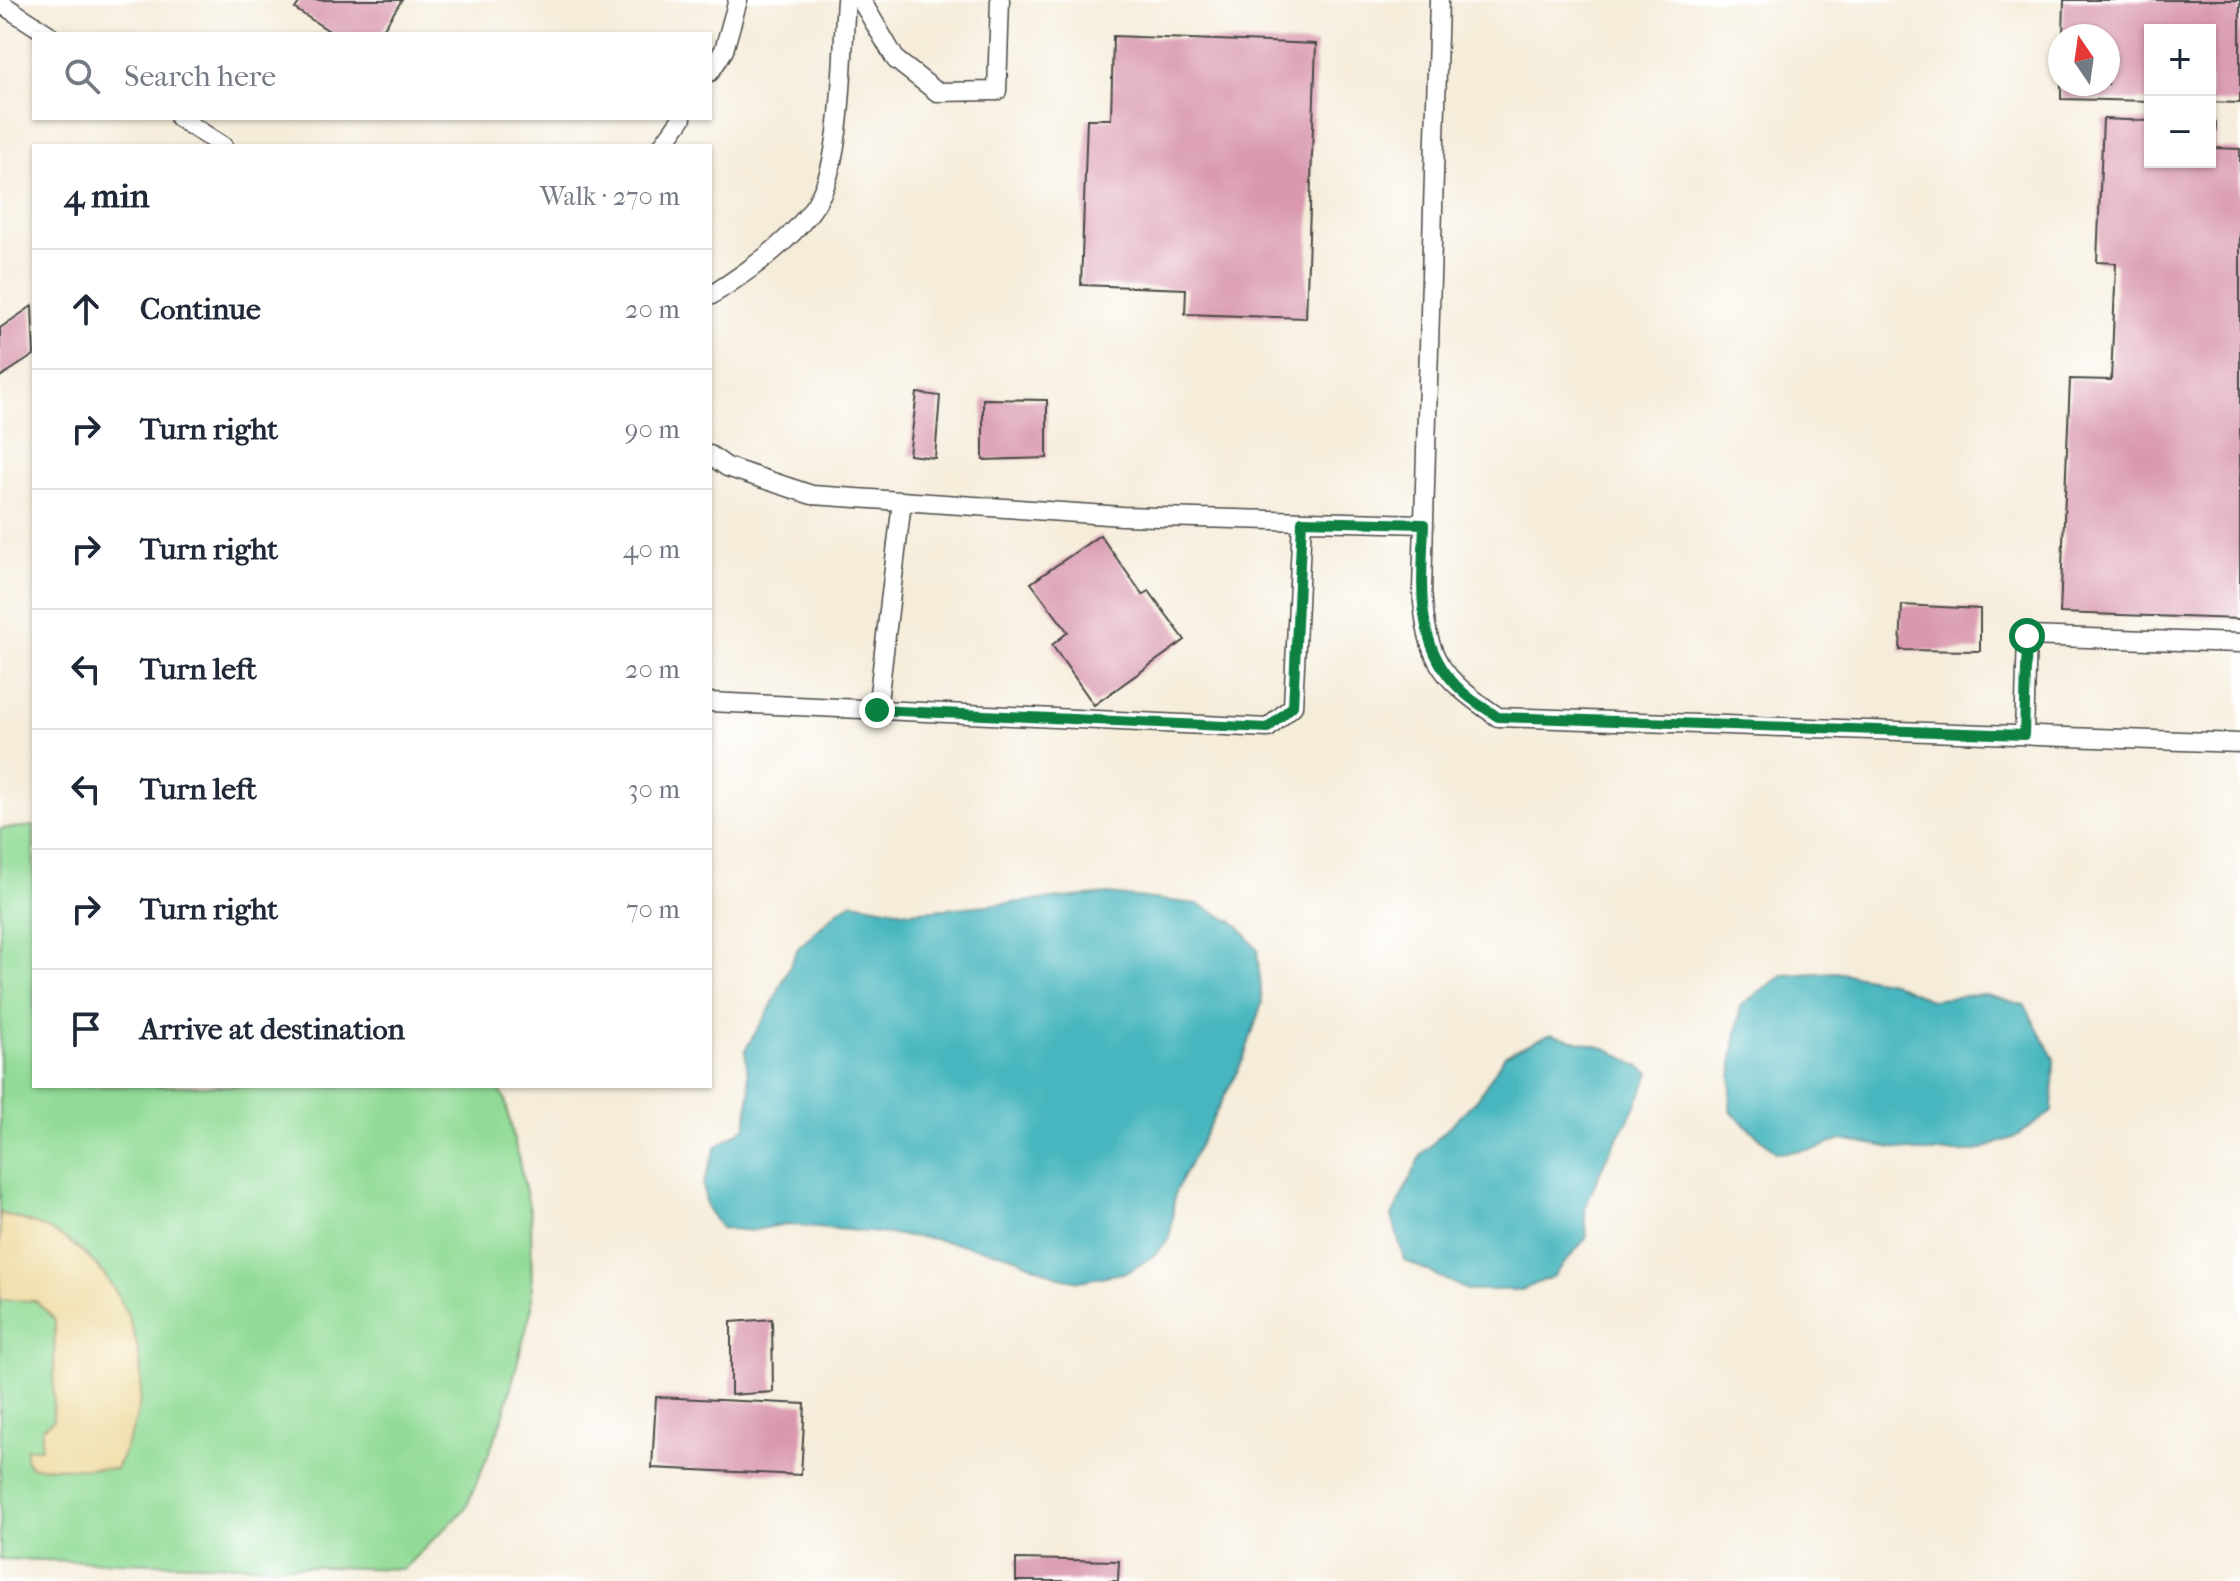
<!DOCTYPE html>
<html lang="en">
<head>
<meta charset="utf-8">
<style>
  body { margin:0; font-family:"IM FELL French Canon",serif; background:#f2f2f3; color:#1f2937 }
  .controls { position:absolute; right:24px; top:24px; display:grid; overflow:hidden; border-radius:0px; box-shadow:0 2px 6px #0004 }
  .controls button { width:72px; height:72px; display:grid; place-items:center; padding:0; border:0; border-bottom:2px solid #e0e1e3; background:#fff; color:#1f2937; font:40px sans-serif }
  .compass { position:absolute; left:2048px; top:24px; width:72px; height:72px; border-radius:50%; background:#fff; box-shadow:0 2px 6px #0004; rotate:347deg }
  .stop { position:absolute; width:24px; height:24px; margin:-18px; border:6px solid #0b8043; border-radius:50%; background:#fff }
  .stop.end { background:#0b8043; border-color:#fff; box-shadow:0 2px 8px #0008 }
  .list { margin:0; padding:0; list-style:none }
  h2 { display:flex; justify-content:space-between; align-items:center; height:104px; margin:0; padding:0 32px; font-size:34px }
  h2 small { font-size:26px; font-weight:400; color:#747a83 }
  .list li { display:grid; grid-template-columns:52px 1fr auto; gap:24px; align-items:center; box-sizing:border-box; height:120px; padding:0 32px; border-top:2px solid #e0e1e3 }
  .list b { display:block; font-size:30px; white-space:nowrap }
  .list em { font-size:26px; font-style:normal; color:#747a83 }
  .icon { flex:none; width:44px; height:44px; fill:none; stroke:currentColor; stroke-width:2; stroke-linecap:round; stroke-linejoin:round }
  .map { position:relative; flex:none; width:2240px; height:1581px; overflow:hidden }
  .search { position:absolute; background:#fff; box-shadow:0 2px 6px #0004; left:32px; top:32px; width:680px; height:88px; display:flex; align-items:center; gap:20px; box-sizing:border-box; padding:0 28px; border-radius:0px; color:#747a83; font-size:30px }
  .panel { position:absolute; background:#fff; box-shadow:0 2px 6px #0004; left:32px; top:144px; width:680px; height:944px; border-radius:0px }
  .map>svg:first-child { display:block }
  .green { fill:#91db96; stroke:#5e8360; stroke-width:2 }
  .sand { fill:#eeda9e; stroke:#8c8264; stroke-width:2 }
  .water { fill:#47b6be; stroke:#397074; stroke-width:2 }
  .building { fill:#d998ae }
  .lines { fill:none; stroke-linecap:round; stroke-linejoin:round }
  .service-casing { stroke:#494845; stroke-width:21 }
  .service { stroke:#fff; stroke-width:18 }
  .route { stroke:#0b8043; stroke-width:10 }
</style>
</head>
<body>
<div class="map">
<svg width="2240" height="1581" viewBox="0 0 2240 1581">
  <rect width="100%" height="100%" fill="#fff"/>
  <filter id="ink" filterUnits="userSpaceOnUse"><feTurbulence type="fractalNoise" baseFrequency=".0125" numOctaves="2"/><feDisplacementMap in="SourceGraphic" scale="16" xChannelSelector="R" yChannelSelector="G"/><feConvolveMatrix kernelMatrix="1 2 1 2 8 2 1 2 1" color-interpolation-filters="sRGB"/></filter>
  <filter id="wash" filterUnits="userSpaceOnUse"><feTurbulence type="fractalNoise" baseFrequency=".006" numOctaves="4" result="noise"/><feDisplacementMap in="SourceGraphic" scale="32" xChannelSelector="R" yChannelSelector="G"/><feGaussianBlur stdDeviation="1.8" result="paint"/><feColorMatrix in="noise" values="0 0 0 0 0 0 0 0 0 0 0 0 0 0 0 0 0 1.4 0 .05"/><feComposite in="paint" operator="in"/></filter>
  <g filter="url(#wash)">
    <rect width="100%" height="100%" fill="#f5ecd9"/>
    <path class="green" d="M34 826V1086H497L505 1099 531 1215 532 1307 502 1421 466 1508 403 1569 0 1559V829Z"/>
    <path class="sand" d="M0 1213C24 1220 47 1226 68 1241 118 1275 147 1339 140 1400 137 1424 126 1447 116 1469L32 1467 26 1461V1448H41L42 1429 53 1420 55 1320 36 1301 0 1300Z"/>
    <path class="water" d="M1108 894 1198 904 1237 924 1257 949 1262 1003 1243 1060 1175 1192 1170 1238 1153 1256 1128 1272 1079 1281 1059 1277 1007 1254 928 1238 786 1224 750 1231 721 1228 707 1208 703 1185 716 1147 746 1127 750 1092 745 1050 770 1009 798 948 839 910 853 902 910 912Z
      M1836 972 1892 982 1930 1000 1982 994 2025 1005 2054 1059 2052 1112 2015 1137 1974 1152H1916L1841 1139 1816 1149 1777 1153 1730 1111 1732 1065 1741 1005 1783 975Z
      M1550 1034 1608 1049 1650 1073 1630 1118 1608 1154 1585 1207 1587 1237 1554 1276 1522 1290H1467L1404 1260 1392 1216 1422 1154 1478 1098 1505 1055Z"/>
    <g id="blocks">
      <path class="building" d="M301 0H402L380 34H334L295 9Z
        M2064 0H2240V103L2210 102V30H2150V101L2061 99V84H2108V36H2063Z
        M1113 36 1316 44 1306 318 1185 314 1186 289 1081 285 1087 119H1111Z
        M2103 119 2150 121V162H2210V123H2216L2215 148 2240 149V619L2060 613 2070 379 2111 380 2116 263 2097 262Z
        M32 306 34 355 0 377V328Z
        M917 393 940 396 935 458 909 455Z
        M983 399 1047 400V458L983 460Z
        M1100 535 1143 595 1149 591 1185 640 1094 705 1052 645 1068 632 1031 583Z
        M1902 605 1980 609V651L1900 650Z
        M772 1319 773 1392 731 1395V1322Z
        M656 1397 805 1404 801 1475 652 1468Z
        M1016 1559 1119 1561 1118 1581H1016Z"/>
    </g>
  </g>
  <g filter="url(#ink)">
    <use href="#blocks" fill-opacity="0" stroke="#494845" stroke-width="2"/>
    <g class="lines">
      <defs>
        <path id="service" d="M861 0 896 60 937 92 997 91 1000 0
          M1439 0 1422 590C1427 661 1440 677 1498 717L2240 743
          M0 3 48 34
          M710 72 724 50 738 0
          M179 118 223 146
          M662 146 682 118
          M710 296C749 271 806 232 824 188 843 141 842 52 846 0
          M710 455 727 467 812 495 1122 516 1424 524
          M710 702 1268 728 1293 706 1302 521
          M877 710 902 502
          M2024 735 2027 636 2240 643"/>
      </defs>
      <use href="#service" class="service-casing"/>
      <use href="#service" class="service"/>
    </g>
  </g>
  <g class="lines" filter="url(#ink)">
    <path class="route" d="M877 710 1268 728 1293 706 1302 521 1424 524C1422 586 1413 647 1463 692 1473 702 1487 709 1498 717L2024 735 2027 636"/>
  </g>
</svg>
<div class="controls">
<button>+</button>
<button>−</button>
</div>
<svg class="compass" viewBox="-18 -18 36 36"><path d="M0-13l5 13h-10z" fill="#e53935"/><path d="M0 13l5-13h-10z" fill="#747a83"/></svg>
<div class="stop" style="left:2027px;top:636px"></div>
<div class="stop end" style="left:877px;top:710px"></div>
<div class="search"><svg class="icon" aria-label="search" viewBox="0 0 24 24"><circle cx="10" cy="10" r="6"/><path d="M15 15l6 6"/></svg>Search here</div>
<section class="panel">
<h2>4 min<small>Walk · 270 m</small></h2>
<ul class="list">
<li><svg class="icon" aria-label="ahead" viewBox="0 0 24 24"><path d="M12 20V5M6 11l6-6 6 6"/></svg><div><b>Continue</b></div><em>20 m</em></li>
<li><svg class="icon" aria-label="right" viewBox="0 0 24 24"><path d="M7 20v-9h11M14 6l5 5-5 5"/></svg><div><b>Turn right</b></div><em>90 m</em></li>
<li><svg class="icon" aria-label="right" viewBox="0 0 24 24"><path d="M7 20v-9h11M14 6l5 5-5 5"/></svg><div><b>Turn right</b></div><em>40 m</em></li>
<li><svg class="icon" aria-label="left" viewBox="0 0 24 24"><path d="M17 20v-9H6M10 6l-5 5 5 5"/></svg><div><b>Turn left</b></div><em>20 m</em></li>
<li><svg class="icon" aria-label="left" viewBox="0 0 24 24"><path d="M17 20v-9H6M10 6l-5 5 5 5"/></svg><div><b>Turn left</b></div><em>30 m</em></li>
<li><svg class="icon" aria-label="right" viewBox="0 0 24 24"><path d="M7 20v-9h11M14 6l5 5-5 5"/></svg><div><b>Turn right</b></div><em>70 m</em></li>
<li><svg class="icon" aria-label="arrive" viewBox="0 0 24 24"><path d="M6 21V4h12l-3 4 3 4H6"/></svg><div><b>Arrive at destination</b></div></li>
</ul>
</section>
</div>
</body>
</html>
